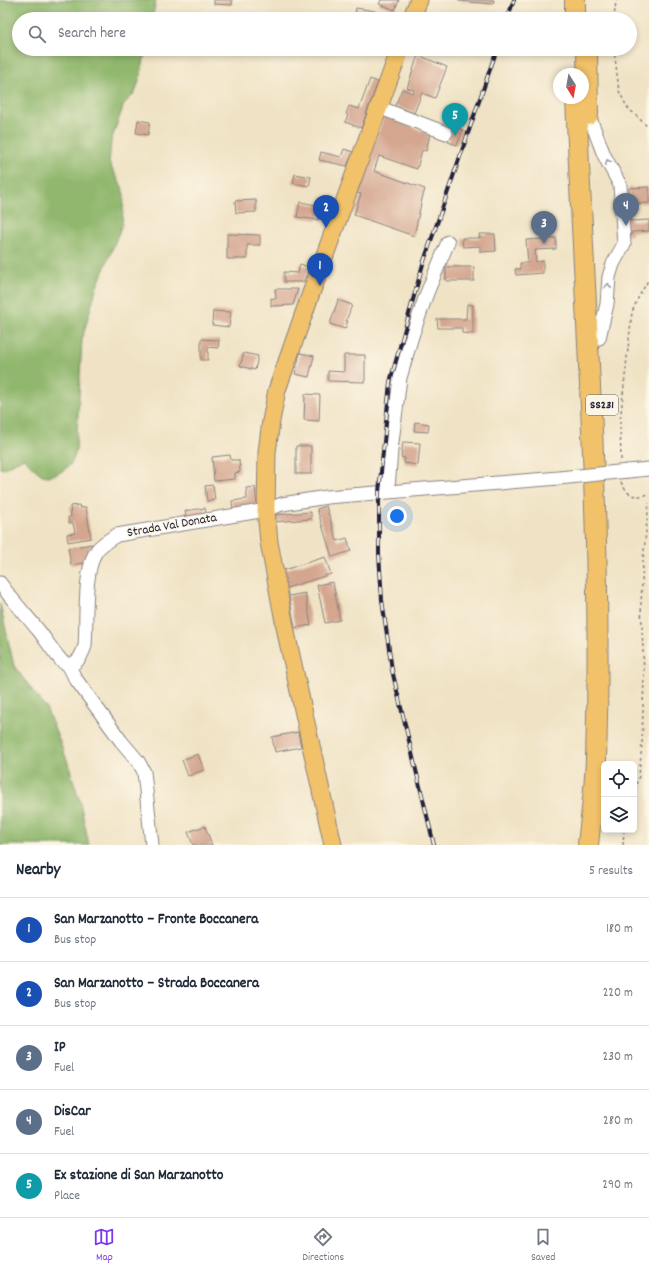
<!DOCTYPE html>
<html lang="en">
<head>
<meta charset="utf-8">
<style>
  body { margin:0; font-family:Dekko,sans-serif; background:#f2f2f3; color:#1f2937 }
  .controls { position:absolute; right:12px; bottom:12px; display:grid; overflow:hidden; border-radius:6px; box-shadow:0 2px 6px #0003 }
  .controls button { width:36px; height:36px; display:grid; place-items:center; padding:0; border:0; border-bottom:1px solid #e0e1e3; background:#fff; color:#1f2937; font:20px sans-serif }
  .compass { position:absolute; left:553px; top:68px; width:36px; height:36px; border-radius:50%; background:#fff; box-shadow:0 2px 6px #0003; rotate:169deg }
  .you { position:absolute; left:397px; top:516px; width:14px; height:14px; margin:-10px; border:3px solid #fff; border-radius:50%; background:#1a73e8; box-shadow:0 0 0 6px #1a73e833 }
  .badge { display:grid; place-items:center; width:26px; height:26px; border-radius:50%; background:#7c3aed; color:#fff; font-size:13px; font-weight:700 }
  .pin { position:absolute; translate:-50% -33px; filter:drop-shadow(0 1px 2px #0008) }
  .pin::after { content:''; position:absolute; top:21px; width:14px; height:12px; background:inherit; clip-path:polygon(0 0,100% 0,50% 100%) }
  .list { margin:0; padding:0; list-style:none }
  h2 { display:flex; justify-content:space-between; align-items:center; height:52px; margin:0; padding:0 16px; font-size:17px }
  h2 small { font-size:13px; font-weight:400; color:#747a83 }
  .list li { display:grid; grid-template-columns:26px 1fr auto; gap:12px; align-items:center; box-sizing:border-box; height:64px; padding:0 16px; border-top:1px solid #e0e1e3 }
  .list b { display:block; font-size:15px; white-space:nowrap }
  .list p { margin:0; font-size:13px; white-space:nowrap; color:#747a83 }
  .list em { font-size:13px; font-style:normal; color:#747a83 }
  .icon { flex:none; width:22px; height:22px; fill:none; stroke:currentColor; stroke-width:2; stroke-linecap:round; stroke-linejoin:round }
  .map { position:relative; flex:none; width:649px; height:845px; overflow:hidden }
  .search { position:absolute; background:#fff; box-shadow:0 2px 6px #0003; left:12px; right:12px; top:12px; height:44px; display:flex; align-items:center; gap:10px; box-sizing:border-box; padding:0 14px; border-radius:22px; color:#747a83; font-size:15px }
  .sheet { height:372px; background:#fff }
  nav { display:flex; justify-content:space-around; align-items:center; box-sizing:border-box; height:56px; border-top:1px solid #e0e1e3; background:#fff; font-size:11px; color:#747a83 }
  nav a { display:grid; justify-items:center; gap:2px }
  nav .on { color:#7c3aed }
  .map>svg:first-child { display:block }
  .forest { fill:#90b76d; stroke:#596c54 }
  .building { fill:#d4a68f }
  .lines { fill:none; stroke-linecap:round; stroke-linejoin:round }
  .minor-casing { stroke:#898280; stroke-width:15 }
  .major-casing { stroke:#898280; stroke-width:19 }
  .highway-casing { stroke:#898280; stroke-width:22 }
  .path { stroke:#898280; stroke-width:1.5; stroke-dasharray:3 3; stroke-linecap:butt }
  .minor { stroke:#fff; stroke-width:13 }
  .major { stroke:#f2c26a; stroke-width:17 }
  .highway { stroke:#f2c26a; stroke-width:20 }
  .rail-casing { stroke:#22223b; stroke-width:4 }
  .rail { stroke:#fcf5e5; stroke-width:2.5; stroke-dasharray:8; stroke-linecap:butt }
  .minor-bridge-casing { stroke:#898280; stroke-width:15; stroke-linecap:butt }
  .minor-bridge { stroke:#fff; stroke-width:13 }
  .oneway { stroke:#9c9ca7 }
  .labels { text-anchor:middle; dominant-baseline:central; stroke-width:3; stroke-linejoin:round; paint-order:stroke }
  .shield { fill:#fcf5e5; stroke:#63616e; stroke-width:1 }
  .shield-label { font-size:12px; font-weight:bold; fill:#22223b }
  .street-label { font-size:13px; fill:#22223b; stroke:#fcf5e5 }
</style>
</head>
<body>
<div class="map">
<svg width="649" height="845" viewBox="0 0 649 845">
  <rect width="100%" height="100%" fill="#fcf5e5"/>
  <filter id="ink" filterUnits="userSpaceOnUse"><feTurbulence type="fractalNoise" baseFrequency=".025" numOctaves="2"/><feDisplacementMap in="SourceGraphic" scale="8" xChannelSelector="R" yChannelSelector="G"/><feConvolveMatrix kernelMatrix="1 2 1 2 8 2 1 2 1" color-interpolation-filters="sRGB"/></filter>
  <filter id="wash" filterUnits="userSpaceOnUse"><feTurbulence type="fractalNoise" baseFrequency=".012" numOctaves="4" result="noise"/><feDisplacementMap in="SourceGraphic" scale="16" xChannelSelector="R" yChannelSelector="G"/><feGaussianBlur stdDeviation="0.9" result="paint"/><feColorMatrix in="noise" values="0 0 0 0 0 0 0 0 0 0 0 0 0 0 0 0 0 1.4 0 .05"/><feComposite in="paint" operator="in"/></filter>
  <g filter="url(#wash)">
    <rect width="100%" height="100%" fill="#f0e3c5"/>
    <path class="forest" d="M0 0H156L152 19H19V49H146L141 74 135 93 124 104 111 141 109 163 122 187 124 195 122 225 96 289 82 339 76 450C75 454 74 459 72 462 67 470 50 480 41 474 35 470 29 463 24 458L2 469 0 468Z
      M0 604 14 666 46 708 67 760 80 802 89 845H0Z"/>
    <g id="blocks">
      <path class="building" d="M214 0H232V5L214 4Z
        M381 0H399L395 10 379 4Z
        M459 0H494L493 4 459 1Z
        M356 8 375 11 374 18 355 15Z
        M418 55 447 67 435 98 422 93 414 113 395 106 402 89 413 93 414 90 407 88Z
        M370 79 378 82 361 128 345 122 348 115 346 114 349 106 359 109Z
        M384 116 430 134 426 151 422 150 417 169 379 156 374 171 425 189 422 199 414 236 354 215 361 194 357 193Z
        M138 120 150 122 148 135 136 133Z
        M454 126 463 130 457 145 448 142Z
        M344 149 353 152 347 166 319 160 321 152 341 157Z
        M295 174 311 177 309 186 293 183Z
        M649 187V203L630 204 629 188Z
        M256 200V212L236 213 235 201Z
        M325 200 334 201 328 217 319 215 318 220 297 217 300 202 322 206Z
        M631 216V221L649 220V231L632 232V235L619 236 617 217Z
        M227 234 260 235V245H247V259H227Z
        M479 234H495L496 251 480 252V246L463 247 462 238H480Z
        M556 238V249L535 250 536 262 543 261V273L516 275 515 269H520V263H528L526 240Z
        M300 264 309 267 304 282H284V272L298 273Z
        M446 267H474V281H446Z
        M275 289H298L293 305 271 306V298L276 299Z
        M338 300 352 305 346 321H348L345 329 330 324Z
        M467 304 473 305V334L462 333V328H438L437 319H466Z
        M213 311 231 312 229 327 212 325Z
        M201 339 219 340 218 348 208 347V360H201Z
        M244 353 258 356 255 370 240 366Z
        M300 353 314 356 309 377 295 374Z
        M344 355H365V382L328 381V371L344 372Z
        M305 394 320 395 319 421 304 420Z
        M415 422 429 424 428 432 414 431Z
        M403 442 420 443 418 465 404 463 405 458 401 457Z
        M296 446H311V474H296Z
        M230 455 231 460H239L240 472 235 473V479L214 481 212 457Z
        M213 485 215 500 207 501 205 486Z
        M255 487 257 507 233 511 232 501 247 499 246 488Z
        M79 505 80 508 86 507 91 538 68 542 67 534 75 533 73 523H69L68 517H71L70 506Z
        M326 506 337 541 347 538 351 551 332 557 317 509Z
        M205 508 207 517 187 520 185 511Z
        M311 512V519L273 522 272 515Z
        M92 544 84 563 71 565 68 548Z
        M325 557 331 574 287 588 281 571Z
        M333 582 340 620 325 623 317 585Z
        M305 593 311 625 295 628 289 596Z
        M298 732 301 747 275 752 272 737Z
        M198 754 204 770 188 776 182 760Z
        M205 826 212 845H193L188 832Z"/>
    </g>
  </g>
  <g filter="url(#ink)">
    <use href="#blocks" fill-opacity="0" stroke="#898280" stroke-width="1"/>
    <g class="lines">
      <defs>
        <path id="minor" d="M378 107 446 133
          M588 113 604 155 620 185 624 244 613 264 609 277 607 304 599 338
          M628 471 649 469
          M389 492 388 489 391 450 400 378 412 336 427 293 448 242
          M0 583C12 600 26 615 39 631 46 640 52 650 60 659 61 661 64 663 67 664 78 666 82 654 85 646 87 621 83 570 97 550 102 544 110 539 117 535L266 510 282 504 327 497 559 478
          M68 664 75 678 121 741 138 761 144 772 152 845"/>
        <path id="major" d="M411 19 419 0
          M333 845 287 637 269 542 266 510 267 452 271 421 277 390 310 296 400 49"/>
        <path id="highway" d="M575 0V19
          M587 49 588 115
          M576 98C585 318 603 538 596 759 595 788 591 816 588 845"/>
      </defs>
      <use href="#minor" class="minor-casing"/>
      <use href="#major" class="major-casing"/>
      <use href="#highway" class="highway-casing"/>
      <path class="path" d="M614 19 616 0
        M614 49 619 91 627 107 649 128
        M621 460 620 422 632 312 639 296 649 279
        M621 482C628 497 634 498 649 494
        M634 790 639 776 642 744 644 674 641 605 643 560 649 503
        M623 845 624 830"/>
      <use href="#minor" class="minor"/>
      <use href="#major" class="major"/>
      <use href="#highway" class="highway"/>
      <defs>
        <path id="rail" d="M507 19 514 0
          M434 845 392 670 382 600 379 554V492L390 382 423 264 497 49"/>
      </defs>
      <use href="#rail" class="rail-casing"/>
      <use href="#rail" class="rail"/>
      <defs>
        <path id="minor-bridge" d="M559 478 628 471"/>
      </defs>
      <use href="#minor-bridge" class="minor-bridge-casing"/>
      <use href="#minor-bridge" class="minor-bridge"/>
    </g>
    <defs><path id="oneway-chevron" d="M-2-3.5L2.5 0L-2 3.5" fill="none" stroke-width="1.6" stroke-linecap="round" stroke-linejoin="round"/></defs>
    <g class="oneway">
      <use href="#oneway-chevron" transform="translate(608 162) rotate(-116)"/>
      <use href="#oneway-chevron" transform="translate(608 286) rotate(-85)"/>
    </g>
  </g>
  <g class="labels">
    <rect class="shield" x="586" y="395" width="32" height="20" rx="3"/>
    <g class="shield-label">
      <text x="602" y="405">SS231</text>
    </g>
    <g class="street-label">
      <text transform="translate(172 526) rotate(-10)">Strada Val Donata</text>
    </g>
  </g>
</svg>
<div class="controls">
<button><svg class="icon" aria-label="locate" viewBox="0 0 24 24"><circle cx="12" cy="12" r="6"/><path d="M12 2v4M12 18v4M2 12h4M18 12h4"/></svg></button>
<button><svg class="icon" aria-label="layers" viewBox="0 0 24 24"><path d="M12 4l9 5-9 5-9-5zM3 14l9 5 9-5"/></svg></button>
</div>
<svg class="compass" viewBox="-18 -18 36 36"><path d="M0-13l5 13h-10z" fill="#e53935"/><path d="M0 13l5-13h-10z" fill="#747a83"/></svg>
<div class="you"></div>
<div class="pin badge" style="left:320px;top:286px;background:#1a4fb4">1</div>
<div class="pin badge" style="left:326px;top:228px;background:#1a4fb4">2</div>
<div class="pin badge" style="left:544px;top:244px;background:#5c6f8a">3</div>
<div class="pin badge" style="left:626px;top:226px;background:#5c6f8a">4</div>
<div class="pin badge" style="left:455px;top:136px;background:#0f9aa8">5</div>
<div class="search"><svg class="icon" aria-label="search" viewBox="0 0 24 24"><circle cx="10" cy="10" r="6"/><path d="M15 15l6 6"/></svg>Search here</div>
</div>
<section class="sheet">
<h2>Nearby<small>5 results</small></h2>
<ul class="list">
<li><span class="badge" style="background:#1a4fb4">1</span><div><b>San Marzanotto – Fronte Boccanera</b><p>Bus stop</p></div><em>180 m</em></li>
<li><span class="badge" style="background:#1a4fb4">2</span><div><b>San Marzanotto – Strada Boccanera</b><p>Bus stop</p></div><em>220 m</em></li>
<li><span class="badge" style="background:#5c6f8a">3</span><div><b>IP</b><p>Fuel</p></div><em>230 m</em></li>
<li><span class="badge" style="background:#5c6f8a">4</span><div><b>DisCar</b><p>Fuel</p></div><em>280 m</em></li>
<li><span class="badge" style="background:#0f9aa8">5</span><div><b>Ex stazione di San Marzanotto</b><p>Place</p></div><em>290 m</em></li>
</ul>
</section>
<nav>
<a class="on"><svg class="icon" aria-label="map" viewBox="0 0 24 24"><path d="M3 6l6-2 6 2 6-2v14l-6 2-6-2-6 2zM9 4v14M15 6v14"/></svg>Map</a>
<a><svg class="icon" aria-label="directions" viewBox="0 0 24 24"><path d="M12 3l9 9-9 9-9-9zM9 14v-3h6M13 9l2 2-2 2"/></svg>Directions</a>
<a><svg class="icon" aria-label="saved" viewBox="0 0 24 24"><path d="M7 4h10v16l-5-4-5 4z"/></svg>Saved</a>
</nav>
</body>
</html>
